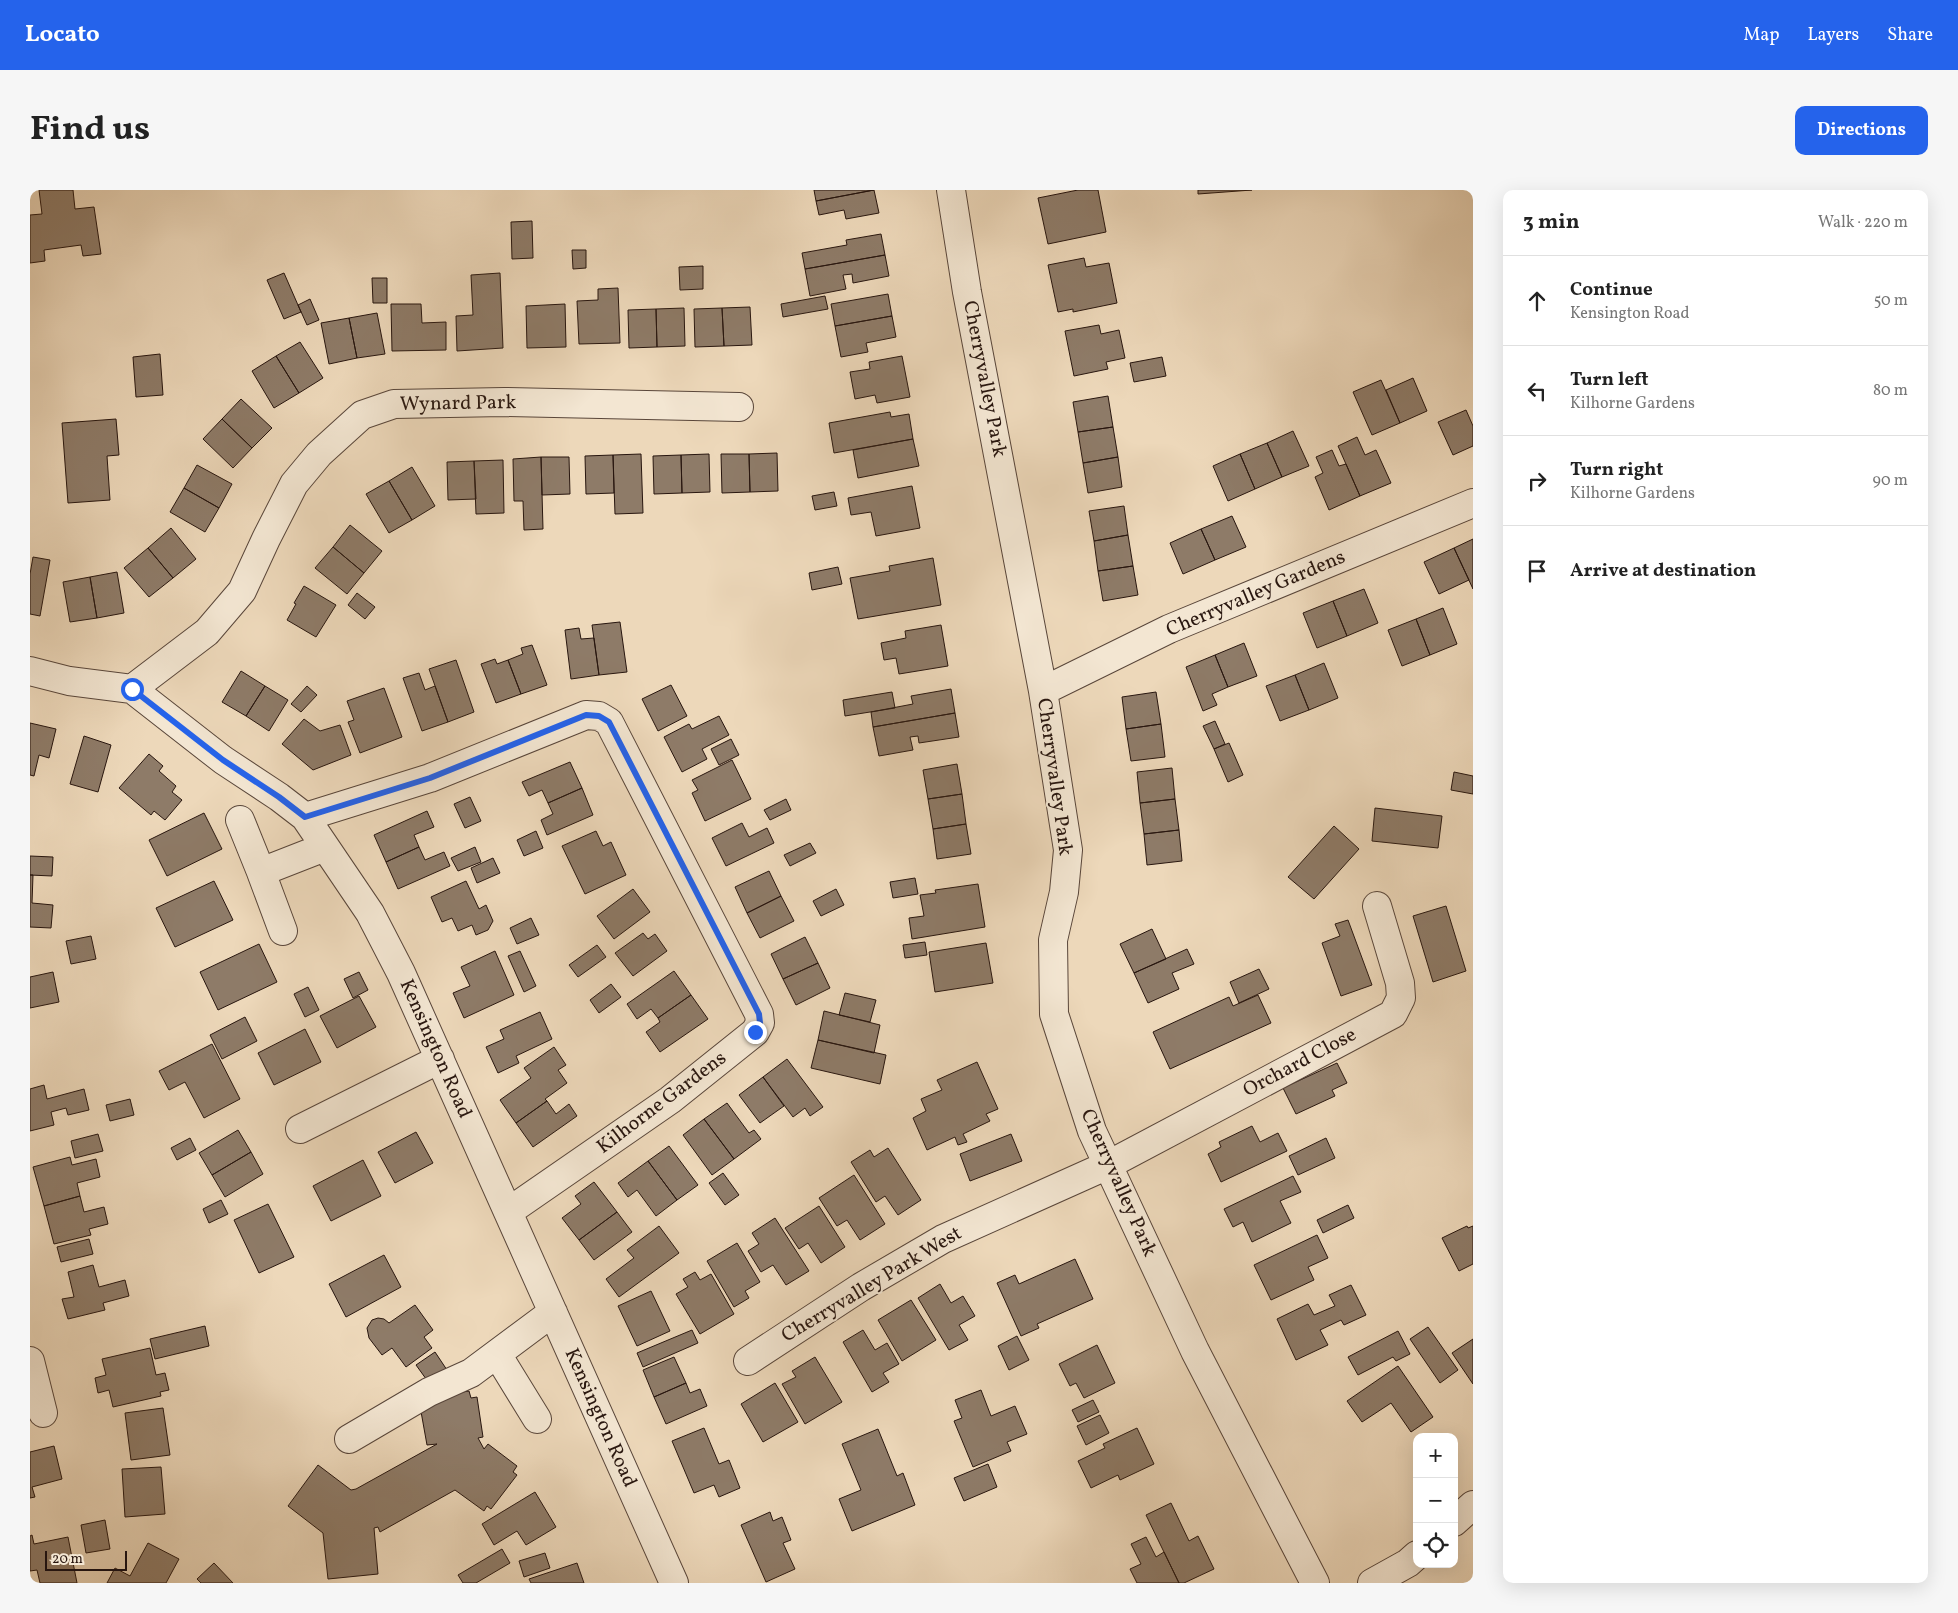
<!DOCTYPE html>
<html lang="en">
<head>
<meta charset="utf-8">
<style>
  body { margin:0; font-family:Vollkorn,serif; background:#f6f6f6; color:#222 }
  .controls { position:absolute; right:15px; bottom:15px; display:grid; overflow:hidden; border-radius:10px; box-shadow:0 5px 20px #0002 }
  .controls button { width:45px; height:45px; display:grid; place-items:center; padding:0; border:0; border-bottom:1px solid #e0e0e0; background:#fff; color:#222; font:25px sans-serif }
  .scale { position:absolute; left:15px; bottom:12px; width:82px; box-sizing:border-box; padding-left:5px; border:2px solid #28160f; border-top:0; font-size:14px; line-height:18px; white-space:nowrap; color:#28160f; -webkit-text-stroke:4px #f3e6d2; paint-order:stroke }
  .stop { position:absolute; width:15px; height:15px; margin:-11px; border:4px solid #2563eb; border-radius:50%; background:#fff }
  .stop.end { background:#2563eb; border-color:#fff; box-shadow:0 1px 5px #0008 }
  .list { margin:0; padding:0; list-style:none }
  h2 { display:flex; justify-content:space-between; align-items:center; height:65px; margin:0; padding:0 20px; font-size:21px }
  h2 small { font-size:16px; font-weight:400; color:#767676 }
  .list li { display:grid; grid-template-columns:32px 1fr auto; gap:15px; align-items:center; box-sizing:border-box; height:90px; padding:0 20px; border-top:1px solid #e0e0e0 }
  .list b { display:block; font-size:19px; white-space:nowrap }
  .list p { margin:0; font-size:16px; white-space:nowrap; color:#767676 }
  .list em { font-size:16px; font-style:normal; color:#767676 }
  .icon { flex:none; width:28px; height:28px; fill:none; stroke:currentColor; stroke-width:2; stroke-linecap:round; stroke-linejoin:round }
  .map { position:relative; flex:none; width:1443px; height:1393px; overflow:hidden; border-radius:10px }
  header { display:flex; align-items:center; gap:30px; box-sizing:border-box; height:70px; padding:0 25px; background:#2563eb; color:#fff }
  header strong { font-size:24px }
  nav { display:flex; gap:28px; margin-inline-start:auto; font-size:18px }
  .intro { display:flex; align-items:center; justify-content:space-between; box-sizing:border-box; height:120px; padding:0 30px }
  h1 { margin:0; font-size:35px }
  .button { padding:12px 22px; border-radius:10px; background:#2563eb; color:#fff; font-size:18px; font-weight:700 }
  main { display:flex; gap:30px; padding:0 30px }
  aside { flex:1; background:#fff; border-radius:10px; box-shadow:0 5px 20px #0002 }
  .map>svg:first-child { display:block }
  .building { fill:#8e7b68; stroke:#28160f }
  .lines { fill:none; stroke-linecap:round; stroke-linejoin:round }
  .minor-casing { stroke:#59463a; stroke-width:30 }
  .minor { stroke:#f3e6d2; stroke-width:28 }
  .route { stroke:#2563eb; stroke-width:6 }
  .labels { text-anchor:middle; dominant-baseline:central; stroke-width:4; stroke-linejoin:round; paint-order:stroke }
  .street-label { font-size:20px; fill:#28160f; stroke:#f3e6d2 }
</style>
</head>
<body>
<header>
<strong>Locato</strong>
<nav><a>Map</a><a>Layers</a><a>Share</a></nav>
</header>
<div class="intro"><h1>Find us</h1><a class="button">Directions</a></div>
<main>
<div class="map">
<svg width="1443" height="1393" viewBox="0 0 1443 1393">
  <rect width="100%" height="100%" fill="#edd8ba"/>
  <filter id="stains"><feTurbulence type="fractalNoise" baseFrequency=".004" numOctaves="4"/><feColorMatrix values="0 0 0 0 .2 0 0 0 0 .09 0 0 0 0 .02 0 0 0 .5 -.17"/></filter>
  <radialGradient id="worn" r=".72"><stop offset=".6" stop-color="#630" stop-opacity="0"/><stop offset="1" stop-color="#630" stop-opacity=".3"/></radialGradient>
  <path class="building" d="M9 0H43L45 19 64 17 71 64 53 66 51 55 14 60 15 71 0 73V25L12 24Z
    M784 0H844L786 11Z
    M844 0 849 23 816 29 814 20 789 25 786 11Z
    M1048 0H1068L1076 42 1018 54 1008 8Z
    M1168 0H1222L1168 4Z
    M502 31 503 68 482 69 481 32Z
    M851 44 855 65 775 79 772 63 817 55 816 50Z
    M542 60H556V78L543 79Z
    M855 65 859 86 823 93 822 84 813 85 816 99 780 106 775 79Z
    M1054 68 1056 77 1079 73 1087 113 1043 122V119L1028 122 1018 75Z
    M673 76V99L650 100 649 77Z
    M254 83 271 122 254 129 237 90Z
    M470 83 473 158 427 161 426 126 443 125 441 85Z
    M342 88H357V113H343Z
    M588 98 590 153 549 154 547 111 568 110V99Z
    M858 104 862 126 805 136 801 114Z
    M795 106 798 119 753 127 751 114Z
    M280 109 289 130 277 135 268 115Z
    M361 114H391L392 133 416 132V160L362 161Z
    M535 114 536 157 497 158 496 116Z
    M720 117 722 155 694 156 692 118Z
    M654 118 655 156 627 157 626 119Z
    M692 118 694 156 665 157 664 119Z
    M626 119 627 157 599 158 598 120Z
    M347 123 355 164 327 168 319 128Z
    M862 126 866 147 836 153 838 162 811 167 805 136Z
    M319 128 327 168 299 174 291 133Z
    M1069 135 1071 144 1089 140 1095 168 1076 172 1078 179 1044 186 1035 141Z
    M270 152 293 188 269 203 246 166Z
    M130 164 133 205 106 207 103 167Z
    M246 166 269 203 244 218 222 181Z
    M872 166 880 207 847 213 845 205 825 209 820 182 840 179 839 172Z
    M1132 167 1136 186 1104 192 1100 173Z
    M1383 188 1397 221 1370 233 1356 200Z
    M1351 190 1370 233 1342 245 1323 202Z
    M1078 206 1083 237 1048 242 1043 212Z
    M211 209 242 238 222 258 192 229Z
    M1436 220 1443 236V256L1423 265 1408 232Z
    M860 222 861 227 879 224 883 249 804 263 799 233Z
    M86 229 89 265 77 266 80 310 38 313 32 233Z
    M192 229 222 258 203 278 173 249Z
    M1083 237 1088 267 1053 273 1048 242Z
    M1263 241 1279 276 1252 287 1237 253Z
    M1327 247 1335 265 1346 260 1361 293 1330 306 1308 256Z
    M883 249 889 276 828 288 823 260Z
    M1237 253 1252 287 1225 299 1210 264Z
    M1302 260 1309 276 1316 274 1330 306 1299 320 1285 287 1293 283 1286 267Z
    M747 263 748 301 720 302 719 264Z
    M611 264 613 323 585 324 583 265Z
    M679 264 680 302 652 303 651 265Z
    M691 264H719L720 302 692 303Z
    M1210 264 1225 299 1198 311 1183 276Z
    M583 265 584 303 556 304 555 266Z
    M651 265 652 303 624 304 623 266Z
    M511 267 513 339 494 340 493 311H484L483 269Z
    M511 267H539L540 304 512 305Z
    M1088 267 1092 297 1058 303 1053 273Z
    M473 270 474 323 446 324 444 271Z
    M444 271 446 309 418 310 417 272Z
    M167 275 202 294 189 318 154 298Z
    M382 277 405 316 382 330 359 291Z
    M359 291 382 330 359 343 336 304Z
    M882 296 890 338 846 346 841 322 821 325 818 308Z
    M154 298 189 318 175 342 140 322Z
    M804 302 807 316 785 320 782 306Z
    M1094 316 1098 345 1064 351 1059 321Z
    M1202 326 1216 357 1185 370 1171 339Z
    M320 335 352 361 334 383 303 357Z
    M141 338 166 369 143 388 118 358Z
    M1171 339 1185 370 1153 384 1140 353Z
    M1098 345 1103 376 1068 381 1064 351Z
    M1443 349V399L1424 358Z
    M303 357 334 383 317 404 285 378Z
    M118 358 143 388 119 407 94 378Z
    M1424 358 1439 390 1409 404 1394 372Z
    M3 367 20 370 10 426 0 424V384Z
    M903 368 911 415 828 429 820 388 860 381 859 376Z
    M1103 376 1108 405 1073 411 1068 381Z
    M808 377 812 394 782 400 779 383Z
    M87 382 94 423 67 428 60 387Z
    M60 387 67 428 40 432 33 392Z
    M274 396 306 415 286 447 257 430 266 414 264 413Z
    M1334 399 1348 433 1317 446 1303 411Z
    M327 403 345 417 335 429 318 415Z
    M1303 411 1317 446 1287 458 1273 423Z
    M1413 418 1427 454 1400 465 1386 429Z
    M1386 429 1400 465 1372 476 1358 440Z
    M590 432 597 482 569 485 562 435Z
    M911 435 918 476 869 484 866 468 854 470 851 453 876 448 875 441Z
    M549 438 551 449 564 448 569 485 541 489 535 440Z
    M1214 453 1227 486 1198 497 1185 465Z
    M502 455 517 495 491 504 478 470 493 464 491 458Z
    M1185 465 1198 497 1182 504 1187 515 1173 521 1156 477Z
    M465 469 467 474 478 470 491 504 466 513 451 474Z
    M426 470 444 522 418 532 399 479Z
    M1294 473 1308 508 1279 520 1265 485Z
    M211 481 235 496 216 526 192 512Z
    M389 483 395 500 405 496 418 532 392 541 373 488Z
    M1265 485 1279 520 1250 531 1236 496Z
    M641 495 657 526 628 541 612 509Z
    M235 496 258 510 239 541 216 526Z
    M277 496 287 505 271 522 261 514Z
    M354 498 372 547 330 563 318 532 324 530 317 511Z
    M921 499 925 523 843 537 841 522 883 514 881 506Z
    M862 502 865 518 815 526 813 510Z
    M1126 502 1131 534 1096 539 1092 507Z
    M925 523 929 547 889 553 888 546 880 547 883 560 849 566 843 537Z
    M689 526 699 545 672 559 677 569 652 582 634 547 659 534 662 539Z
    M274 529 290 541 310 535 321 565 283 580 252 554Z
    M1185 531 1195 554 1184 559 1173 536Z
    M0 533 26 539 19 568 9 565 4 586 0 585Z
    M1131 534 1135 567 1101 571 1096 539Z
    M54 546 81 555 68 602 40 594Z
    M701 549 709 565 689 575 681 559Z
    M1199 553 1213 585 1198 592 1184 559Z
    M119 564 133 576 129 581 146 596 142 602 152 610 135 630 124 621 121 625 89 598Z
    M702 570 721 609 675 631 662 603 668 600 662 590Z
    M540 572 552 598 518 613 512 600 499 606 492 592Z
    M927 574 932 604 898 609 893 580Z
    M1142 578 1145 609 1110 613 1107 582Z
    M1424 582 1443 586V604L1421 600Z
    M552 598 563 625 517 645 511 630 523 624 518 613Z
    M932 604 936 634 903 639 898 609Z
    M440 607 451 631 435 638 424 614Z
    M756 609 761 620 740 630 734 620Z
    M1145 609 1149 640 1114 644 1110 613Z
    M1345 618 1412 626 1408 658 1342 651Z
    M397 621 404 637 384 645 389 657 356 672 344 645Z
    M174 623 192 659 137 686 119 650Z
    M712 633 719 647 737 638 744 653 696 676 682 648Z
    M936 634 941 664 907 669 903 639Z
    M1304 636 1329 659 1284 709 1258 687Z
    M1149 640 1152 671 1117 675 1114 644Z
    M506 641 513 658 494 666 487 650Z
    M566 641 573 656 581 652 596 685 555 704 532 656Z
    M780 653 786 663 760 676 754 665Z
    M389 657 395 670 414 662 420 676 368 699 356 672Z
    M445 657 451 672 428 681 421 668Z
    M0 666 23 667 22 686 0 685Z
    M463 668 470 683 447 693 441 678Z
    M739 681 751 706 717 723 705 697Z
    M0 685H3L2 713 23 715 21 738 0 737Z
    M885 688 888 704 863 708 860 692Z
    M184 691 203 730 145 757 126 718Z
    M436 691 449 719 456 715 463 731 458 740 446 745 442 735 428 741 422 728 412 732 401 707Z
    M948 694 955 737 882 749 879 728 894 726 890 705 906 703 905 700Z
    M603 699 620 722 584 749 567 726Z
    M806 699 814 715 791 726 783 711Z
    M751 706 764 731 730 748 717 723Z
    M1416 716 1436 781 1403 792 1383 726Z
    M501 728 509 745 487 754 480 738Z
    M1318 730 1342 795 1311 806 1292 753 1310 746 1305 734Z
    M1122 739 1136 769 1104 783 1090 754Z
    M613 743 618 749 625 744 637 761 603 786 585 763Z
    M61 746 66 769 41 774 36 751Z
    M775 747 788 773 753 789 741 764Z
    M895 752 897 765 875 768 873 755Z
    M956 753 963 793 905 802 899 762Z
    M229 754 247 792 188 820 170 782Z
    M567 755 576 767 548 787 539 775Z
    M1157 759 1164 774 1142 783 1149 799 1118 813 1104 783Z
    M465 761 484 805 434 828 423 803 440 796 431 777Z
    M490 761 506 796 494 802 478 766Z
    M788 773 800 798 766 815 753 789Z
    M1229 779 1239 799 1209 813 1200 792Z
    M644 781 661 805 628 828 621 819 607 829 597 814Z
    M23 782 29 812 0 818V787Z
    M329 782 338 800 323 808 314 789Z
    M581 794 591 807 569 823 560 810Z
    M278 797 289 820 275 827 264 804Z
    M815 803 846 810 840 832 809 825Z
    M661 805 678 829 630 862 616 842 630 832 628 828Z
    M1228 805 1241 833 1140 879 1123 842 1199 807 1203 816Z
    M329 806 346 837 307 858 290 826Z
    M794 821 850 835 844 863 788 850Z
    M510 822 522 849 486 866 489 873 468 883 456 857 474 849 470 840Z
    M215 827 227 851 192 869 180 845Z
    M275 839 291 872 244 895 228 863Z
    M788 850 856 865 850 894 781 878Z
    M182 854 210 909 174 928 155 892 139 900 129 881Z
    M524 857 536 875 528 880 537 893 515 909 517 911 486 933 470 910 501 888 494 878Z
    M757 869 793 917 780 926 775 918 763 927 733 887Z
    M947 872 968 919 956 924 960 931 933 944 937 952 928 955 925 947 897 960 883 928 896 921 891 909 912 900 907 890Z
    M1307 873 1317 893 1302 900 1305 906 1266 924 1253 898Z
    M733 887 754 916 730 933 709 905Z
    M14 895 17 909 54 899 59 920 38 925 36 918 21 922 24 935 0 941V899Z
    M100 909 104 925 80 931 76 915Z
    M517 911 526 924 539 914 547 926 503 957 486 933Z
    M697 913 719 943 724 940 731 949 704 969 674 929Z
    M674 929 704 969 682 985 653 945Z
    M1222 936 1230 952 1248 943 1257 961 1191 992 1178 964 1191 957 1189 952Z
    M208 940 221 962 182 985 169 963Z
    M386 942 403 973 365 993 348 962Z
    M68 944 73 961 45 968 41 951Z
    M981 944 992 971 940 991 930 964Z
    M160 948 166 960 147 970 141 958Z
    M1296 948 1305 968 1268 985 1259 966Z
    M639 956 668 995 647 1010 618 971Z
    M858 958 891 1010 868 1025 855 1006 846 1012 821 972 840 960 844 967Z
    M221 962 233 984 195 1007 182 985Z
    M40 967 42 975 66 969 70 987 47 993 50 1006 14 1016 3 977Z
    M333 970 351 1006 301 1031 283 996Z
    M618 971 647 1010 626 1026 607 1000 598 1007 588 993Z
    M693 983 709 1005 695 1015 679 993Z
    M824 985 855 1034 830 1050 817 1030 807 1036 789 1008Z
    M1263 986 1271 1002 1250 1011 1261 1033 1222 1052 1213 1032 1203 1037 1194 1019Z
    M564 992 587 1022 549 1050 532 1028 551 1014 545 1006Z
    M50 1006 54 1022 74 1017 78 1034 59 1039 61 1045 24 1054 14 1016Z
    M191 1010 198 1024 179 1033 173 1019Z
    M238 1014 264 1067 229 1083 204 1030Z
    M1318 1015 1324 1028 1293 1043 1287 1030Z
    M789 1016 815 1057 791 1073 778 1053 769 1059 755 1038Z
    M587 1022 602 1042 564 1070 549 1050Z
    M745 1028 779 1081 756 1095 743 1075 731 1082 718 1061 729 1054 722 1043Z
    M629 1036 649 1063 589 1107 576 1089 604 1068 597 1060Z
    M1437 1036 1438 1038 1443 1036V1074L1429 1081 1412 1048Z
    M1287 1045 1298 1068 1278 1077 1284 1090 1241 1110 1224 1075Z
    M59 1049 63 1064 31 1072 27 1057Z
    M707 1053 730 1092 715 1101 719 1108 704 1117 677 1071Z
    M354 1065 371 1097 316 1127 299 1094Z
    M1045 1069 1063 1109 1007 1134 1009 1138 991 1146 967 1093 985 1085 989 1094Z
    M63 1075 69 1097 95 1090 99 1106 73 1113 75 1120 38 1129 32 1109 44 1107 38 1082Z
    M665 1082 670 1090 681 1084 704 1124 670 1144 646 1104 658 1097 653 1089Z
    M910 1094 921 1113 933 1106 945 1126 929 1135 938 1150 919 1160 888 1108Z
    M1321 1095 1336 1125 1314 1135 1311 1130 1290 1140 1298 1155 1266 1170 1247 1129 1278 1114 1284 1125 1305 1116 1299 1105Z
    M621 1101 640 1141 607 1156 588 1116Z
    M881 1110 906 1150 872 1171 848 1130Z
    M385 1115 403 1140 394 1147 402 1158 376 1177 362 1158 352 1165 339 1148 337 1138 342 1130 348 1128 354 1129 359 1133Z
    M175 1136 179 1156 125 1169 120 1149Z
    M1398 1137 1428 1180 1410 1193 1380 1149Z
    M662 1140 668 1153 613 1177 607 1163Z
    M833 1140 845 1160 857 1153 869 1174 853 1183 859 1192 842 1202 813 1152Z
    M1368 1141 1380 1164 1366 1171 1363 1167 1328 1185 1318 1167Z
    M987 1146 999 1170 979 1180 968 1156Z
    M1443 1149V1194L1422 1163Z
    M1067 1155 1085 1193 1054 1208 1046 1193 1040 1196 1029 1174Z
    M120 1158 126 1185 135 1183 139 1200 130 1202 131 1206 83 1217 79 1200 68 1203 65 1188 76 1185 72 1169Z
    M405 1162 417 1180 399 1193 386 1175Z
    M644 1167 656 1193 624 1207 613 1180Z
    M785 1167 812 1212 775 1234 752 1194 766 1187 762 1181Z
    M1368 1176 1403 1227 1381 1242 1361 1213 1332 1232 1317 1211Z
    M656 1193 660 1203 670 1199 677 1216 636 1234 624 1207Z
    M745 1193 768 1232 733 1252 711 1214Z
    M951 1200 961 1226 985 1216 997 1244 977 1252 981 1261 943 1277 924 1231 932 1228 925 1210Z
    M439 1201 441 1208 447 1207 453 1247 448 1248 454 1259 458 1254 487 1276 483 1282 487 1285 461 1319 457 1316 454 1321 425 1300 350 1342 348 1337 344 1338 348 1384 298 1389 293 1343 258 1316 288 1275 321 1300 326 1299 407 1254 397 1255 390 1216 399 1207Z
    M1063 1210 1069 1222 1048 1232 1042 1220Z
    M133 1218 140 1265 101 1270 95 1223Z
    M1070 1225 1079 1243 1056 1255 1047 1236Z
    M674 1238 689 1274 699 1270 710 1298 689 1307 684 1295 664 1303 642 1251Z
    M1107 1238 1124 1274 1090 1290 1088 1285 1061 1298 1048 1271 1075 1258 1073 1254Z
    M848 1239 867 1286 873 1283 885 1315 822 1341 809 1309 831 1300 812 1254Z
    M24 1256 32 1289 2 1297 5 1307 0 1308V1262Z
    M958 1274 967 1297 934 1311 924 1288Z
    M131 1277 135 1324 95 1327 92 1279Z
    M505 1302 526 1337 496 1355 487 1341 464 1355 452 1334Z
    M1141 1313 1159 1351 1168 1346 1184 1379 1154 1393H1149L1116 1325Z
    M740 1322 743 1331 752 1327 761 1350 753 1353 765 1379 736 1392 711 1335Z
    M75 1330 80 1359 56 1363 51 1335Z
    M2 1345 4 1354 38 1347 47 1393H10L7 1380 0 1381V1346Z
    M1116 1347 1126 1367 1134 1362 1149 1393H1107L1100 1379 1111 1374 1101 1354Z
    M118 1353 149 1369 136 1393H77L85 1378 100 1386Z
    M472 1359 480 1373 446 1393H433L428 1385Z
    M515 1363 520 1378 494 1387 489 1371Z
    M184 1373 203 1393H171L167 1389Z
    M547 1373 554 1393H501L499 1389Z"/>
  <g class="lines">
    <defs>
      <path id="minor" d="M921 0 937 102 1013 501 1038 660 1034 702 1023 750 1024 824 1062 941 1165 1161 1285 1393
        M0 481 39 491 102 499 193 570 249 607 275 627 340 723 371 783 644 1393
        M102 499 177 442 212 401 236 349 264 294 289 264 332 225 364 214 474 212 709 217
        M1013 501 1139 439 1443 313
        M275 627 400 588 556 525 569 526 579 532 729 824 730 833 725 842 640 910 478 1022
        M210 630 231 682
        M253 741 231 682 295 657
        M270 939 410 869
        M467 1164 507 1229
        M0 1171 13 1223
        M718 1171 831 1097 913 1049 1078 975 1363 824 1371 808 1370 793 1347 716
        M319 1249 399 1202 441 1183 523 1122
        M1424 1332 1443 1315
        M1342 1393 1378 1373 1387 1365"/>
    </defs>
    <use href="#minor" class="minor-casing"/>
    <use href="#minor" class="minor"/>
  </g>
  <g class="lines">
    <path class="route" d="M102 499 193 570 249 607 275 627 400 588 556 525 569 526 579 532 729 824 730 833 725 842"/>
  </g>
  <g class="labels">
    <g class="street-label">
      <text transform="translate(954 189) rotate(79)">Cherryvalley Park</text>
      <text transform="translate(428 214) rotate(-1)">Wynard Park</text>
      <text transform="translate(1226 404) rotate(-23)">Cherryvalley Gardens</text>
      <text transform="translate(1024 587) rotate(82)">Cherryvalley Park</text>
      <text transform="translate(405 859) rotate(66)">Kensington Road</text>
      <text transform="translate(1270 873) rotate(-28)">Orchard Close</text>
      <text transform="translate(632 913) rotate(-37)">Kilhorne Gardens</text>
      <text transform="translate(1088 993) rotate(66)">Cherryvalley Park</text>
      <text transform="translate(842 1095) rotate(-31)">Cherryvalley Park West</text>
      <text transform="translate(570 1228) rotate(66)">Kensington Road</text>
    </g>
  </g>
  <rect width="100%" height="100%" filter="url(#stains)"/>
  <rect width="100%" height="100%" fill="url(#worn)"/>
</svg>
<div class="controls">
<button>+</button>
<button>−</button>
<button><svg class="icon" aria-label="locate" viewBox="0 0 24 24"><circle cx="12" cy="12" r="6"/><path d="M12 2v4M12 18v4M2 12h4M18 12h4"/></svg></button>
</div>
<div class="scale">20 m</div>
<div class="stop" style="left:102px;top:499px"></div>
<div class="stop end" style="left:725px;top:842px"></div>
</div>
<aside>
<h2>3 min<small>Walk · 220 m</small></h2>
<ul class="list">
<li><svg class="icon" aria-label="ahead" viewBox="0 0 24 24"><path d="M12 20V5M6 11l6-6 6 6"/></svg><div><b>Continue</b><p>Kensington Road</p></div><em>50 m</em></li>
<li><svg class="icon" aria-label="left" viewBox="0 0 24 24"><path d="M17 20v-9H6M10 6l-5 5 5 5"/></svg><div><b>Turn left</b><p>Kilhorne Gardens</p></div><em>80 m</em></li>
<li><svg class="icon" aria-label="right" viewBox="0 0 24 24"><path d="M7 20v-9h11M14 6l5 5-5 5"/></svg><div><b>Turn right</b><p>Kilhorne Gardens</p></div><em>90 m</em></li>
<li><svg class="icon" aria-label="arrive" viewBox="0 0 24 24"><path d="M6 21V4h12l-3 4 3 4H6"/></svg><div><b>Arrive at destination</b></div></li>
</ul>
</aside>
</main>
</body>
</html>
